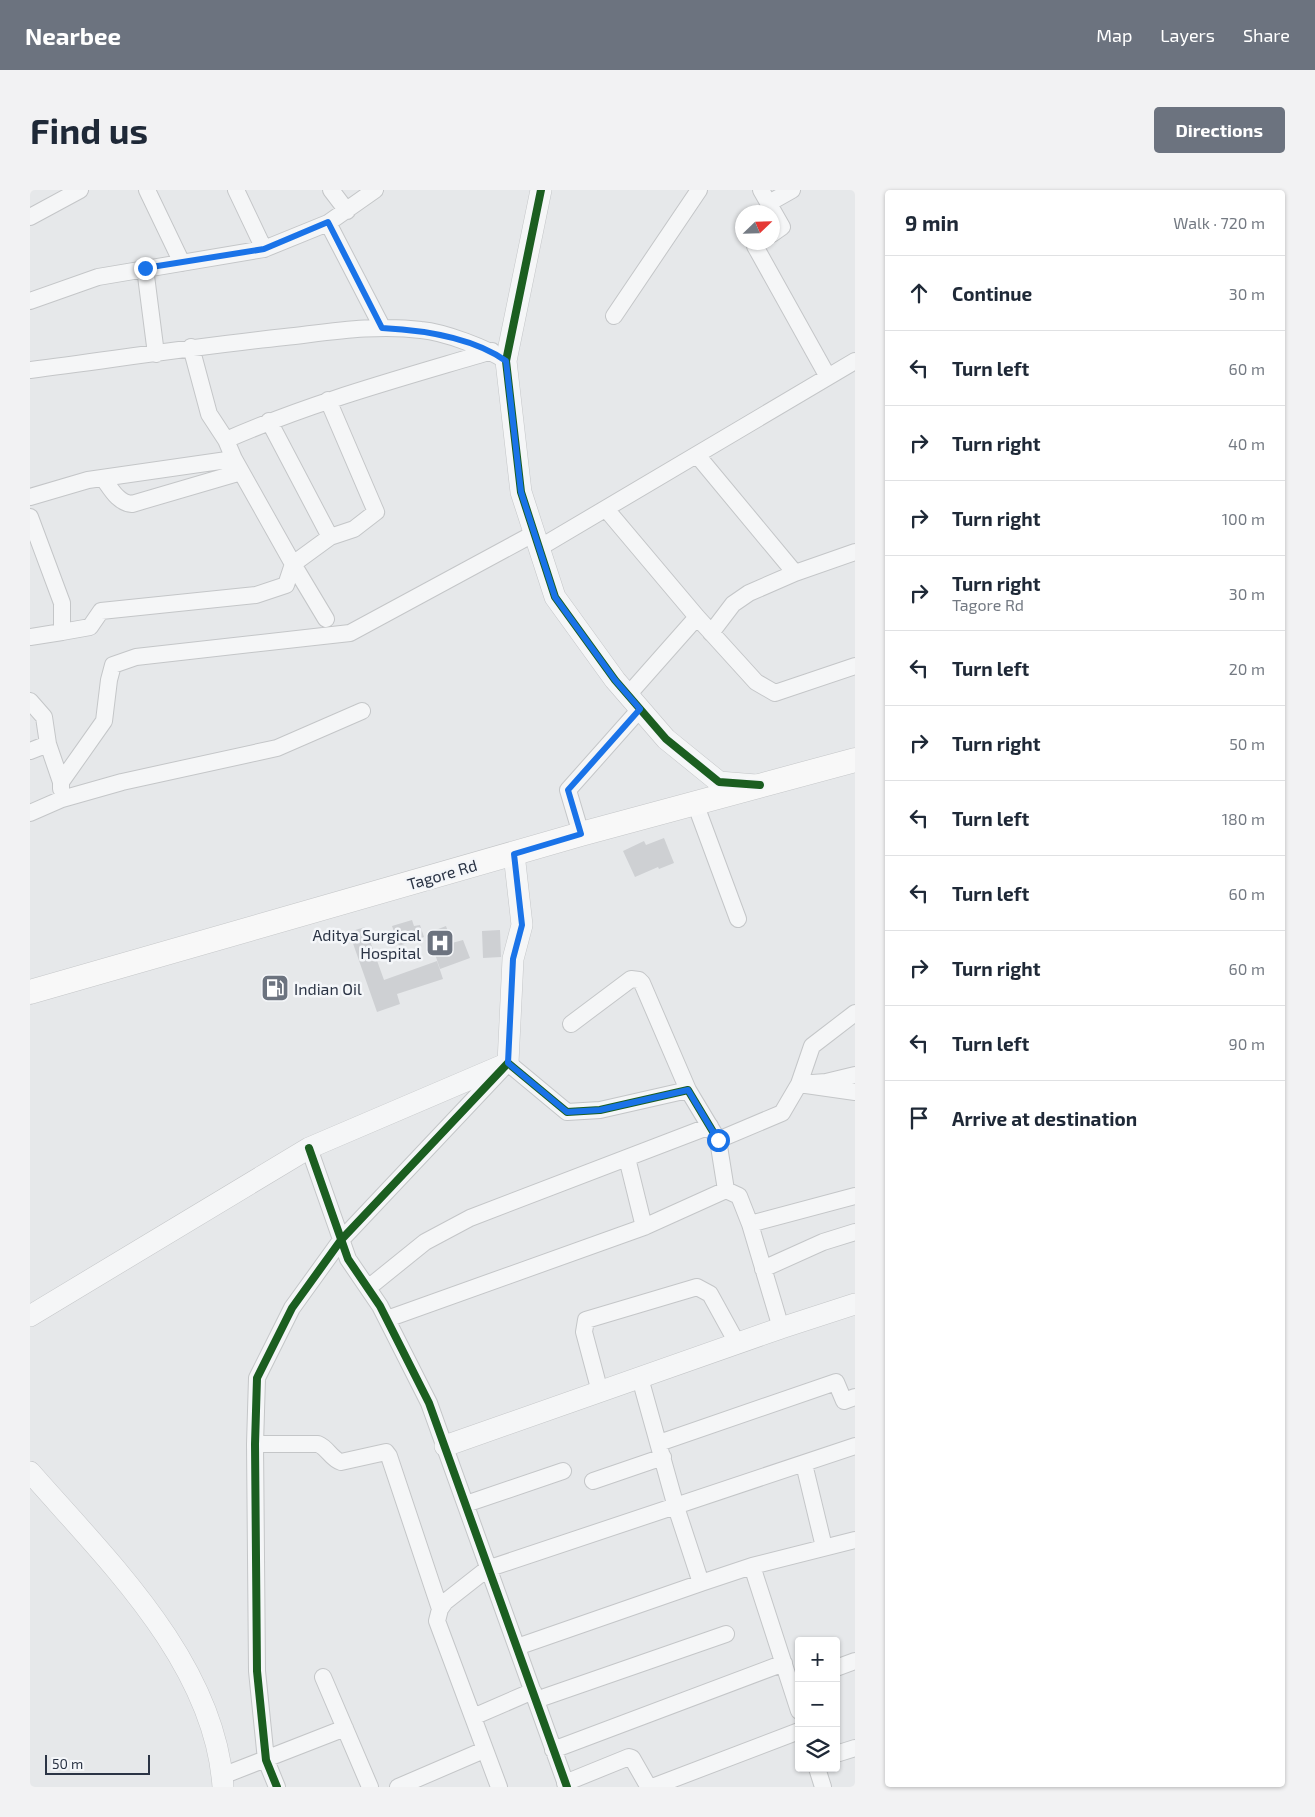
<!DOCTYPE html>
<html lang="en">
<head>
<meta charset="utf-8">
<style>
  body { margin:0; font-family:"Exo 2",sans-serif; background:#f2f2f3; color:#1f2937 }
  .controls { position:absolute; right:15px; bottom:15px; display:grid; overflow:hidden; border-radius:5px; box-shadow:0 1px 4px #0004 }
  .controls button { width:45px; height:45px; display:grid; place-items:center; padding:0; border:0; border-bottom:1px solid #e0e1e3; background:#fff; color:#1f2937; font:25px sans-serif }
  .compass { position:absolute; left:705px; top:15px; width:45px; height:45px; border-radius:50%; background:#fff; box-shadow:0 1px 4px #0004; rotate:67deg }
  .scale { position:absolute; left:15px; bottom:12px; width:105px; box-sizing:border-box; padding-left:5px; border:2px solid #2b3445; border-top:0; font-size:14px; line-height:18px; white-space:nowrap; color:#2b3445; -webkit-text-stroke:4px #f4f6f9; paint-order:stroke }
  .stop { position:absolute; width:15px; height:15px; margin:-11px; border:4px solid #1a73e8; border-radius:50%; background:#fff }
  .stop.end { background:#1a73e8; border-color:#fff; box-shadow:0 1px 5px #0008 }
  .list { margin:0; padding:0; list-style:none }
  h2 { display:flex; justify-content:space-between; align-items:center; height:65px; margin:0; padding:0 20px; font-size:21px }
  h2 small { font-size:16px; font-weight:400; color:#747a83 }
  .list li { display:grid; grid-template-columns:32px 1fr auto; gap:15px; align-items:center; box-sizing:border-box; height:75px; padding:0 20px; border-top:1px solid #e0e1e3 }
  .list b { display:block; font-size:19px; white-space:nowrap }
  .list p { margin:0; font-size:16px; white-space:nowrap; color:#747a83 }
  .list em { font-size:16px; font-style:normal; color:#747a83 }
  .icon { flex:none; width:28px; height:28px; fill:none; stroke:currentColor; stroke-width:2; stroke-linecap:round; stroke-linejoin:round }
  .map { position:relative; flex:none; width:825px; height:1597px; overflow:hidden; border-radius:5px }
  header { display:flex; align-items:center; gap:30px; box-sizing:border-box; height:70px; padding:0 25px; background:#6c737f; color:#fff }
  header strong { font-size:24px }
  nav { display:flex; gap:28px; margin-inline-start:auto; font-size:18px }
  .intro { display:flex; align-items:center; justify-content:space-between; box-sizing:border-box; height:120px; padding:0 30px }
  h1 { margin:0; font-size:35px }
  .button { padding:12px 22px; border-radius:5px; background:#6c737f; color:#fff; font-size:18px; font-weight:700 }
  main { display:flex; gap:30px; padding:0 30px }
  aside { flex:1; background:#fff; border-radius:5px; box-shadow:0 1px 4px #0004 }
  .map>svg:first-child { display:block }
  .building { fill:#ced0d3 }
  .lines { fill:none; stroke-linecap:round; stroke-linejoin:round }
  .minor-casing { stroke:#c4c6c8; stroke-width:18 }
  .tertiary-casing { stroke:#c4c6c8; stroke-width:22 }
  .secondary-casing { stroke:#c4c6c8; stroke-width:25 }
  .minor { stroke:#f5f6f7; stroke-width:16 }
  .tertiary { stroke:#f5f6f7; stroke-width:21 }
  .secondary { stroke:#f8f8f8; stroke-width:24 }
  .cycleway-casing { stroke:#f4f6f9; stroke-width:11 }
  .cycleway { stroke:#1b5e20; stroke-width:8 }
  .route { stroke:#1a73e8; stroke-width:6 }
  .labels { text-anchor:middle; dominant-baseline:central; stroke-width:5; stroke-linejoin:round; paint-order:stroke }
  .street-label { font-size:16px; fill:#2b3445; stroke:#f4f6f9 }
  .poi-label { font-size:16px; fill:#2b3445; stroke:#f4f6f9; text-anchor:end }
</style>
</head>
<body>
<header>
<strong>Nearbee</strong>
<nav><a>Map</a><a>Layers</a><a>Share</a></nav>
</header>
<div class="intro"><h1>Find us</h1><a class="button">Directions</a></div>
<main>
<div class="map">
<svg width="825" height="1597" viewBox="0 0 825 1597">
  <rect width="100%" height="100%" fill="#e6e8ea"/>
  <path class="building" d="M634 648 644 673 629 679 628 677 605 687 593 661 614 651 616 655Z
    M382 730 384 736 390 735 394 747 369 756 362 736Z
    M416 736 422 753 433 750 440 768 410 779 398 743Z
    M335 737 354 790 407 771 413 789 367 804 370 814 347 822 319 742Z
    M470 740 471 767 453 768 452 741Z"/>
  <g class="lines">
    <defs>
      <path id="minor" d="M117 0 152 73
        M206 0 234 59
        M301 0 317 21
        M345 0 298 33 352 137
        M731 0 752 37 742 44
        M739 13 762 0
        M0 27 50 0
        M730 52 725 56 798 187
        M115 78 126 164
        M0 111 68 87 234 59 298 33
        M584 126 669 0
        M0 180C85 169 170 156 255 147 300 142 346 134 391 140 414 142 457 158 476 171
        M239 231 300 347
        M196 250C282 212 372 188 462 161
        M667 265 765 383 825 362
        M73 288C81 299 88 313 102 314L211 282
        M0 307 58 290 204 269
        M576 319 667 427 726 492 745 503 825 476
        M0 327 32 413V442L60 437 71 421 226 405 256 395 263 374 204 269 196 250 179 224 161 157
        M509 358 825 171
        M296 429 263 374 300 347 324 339 346 322 298 210
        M681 443 703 414 719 403 765 383
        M0 447 32 442
        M598 505 667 427
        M0 511 14 527 18 554 31 592V599
        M0 561 18 554
        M31 592 74 531 79 490 83 475 106 467 320 443 505 343
        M665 613 708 729
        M0 623 32 609 92 592 247 558 332 521
        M551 644 538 600 610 519
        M825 823 782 856 769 894 825 902
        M541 834 601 789 609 790 612 793 658 900
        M279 958 318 1069 350 1116 399 1213 537 1597
        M597 968 614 1037
        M696 1000 688 950 752 923 769 894 796 892 825 885
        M720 1034 751 1138
        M733 1079 793 1052 825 1042
        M338 1098 395 1052 440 1028 680 936
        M357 1129 614 1037 696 1000 709 1006 720 1034 825 1006
        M610 1188 646 1317 671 1393 722 1376 769 1521
        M570 1202 554 1142 556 1130 667 1097 680 1104 707 1153
        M629 1253 806 1192 814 1211 825 1207
        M225 1254H288C298 1258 301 1269 311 1272L356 1262 359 1266 410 1419
        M774 1274 794 1357
        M563 1291 633 1267
        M436 1314 533 1281
        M722 1376 825 1350
        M487 1457 671 1393
        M806 1478 825 1471
        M293 1487 340 1597
        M506 1510 696 1444
        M443 1527 503 1501
        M523 1560 754 1473
        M806 1564 825 1558
        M787 1578 793 1597
        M192 1586 315 1538
        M535 1593 599 1567 602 1568 618 1596H625L769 1541
        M247 1597 236 1570 227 1481 225 1254 227 1188 262 1118 311 1050 478 873 537 922 570 920 658 900 688 950
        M368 1597 454 1560
        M469 1597 407 1431 410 1419 415 1412 457 1379 825 1256"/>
      <path id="tertiary" d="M511 0 476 171 491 302 525 407 585 490 636 549 689 592 726 595
        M0 1126 279 958 478 873 483 769 492 735 484 664
        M415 1256 751 1138 825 1114
        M0 1282C77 1370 185 1473 193 1597"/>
      <path id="secondary" d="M0 802 551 644 825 570"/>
    </defs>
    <use href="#minor" class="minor-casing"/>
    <use href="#tertiary" class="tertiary-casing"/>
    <use href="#secondary" class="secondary-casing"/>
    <use href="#minor" class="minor"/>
    <use href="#tertiary" class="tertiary"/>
    <use href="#secondary" class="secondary"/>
    <defs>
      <path id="cycleway" d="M511 0 476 171 491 302 525 407 585 490 636 549 689 592 730 595
        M279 958 318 1069 350 1116 399 1213 537 1597
        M247 1597 236 1570 227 1481 225 1254 227 1188 262 1118 311 1050 478 873 537 922 570 920 658 900 688 950"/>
    </defs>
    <use href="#cycleway" class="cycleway-casing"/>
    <use href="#cycleway" class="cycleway"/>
  </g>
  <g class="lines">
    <path class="route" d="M115 78 234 59 298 32 352 138C392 140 442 147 476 171L491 302 525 407 585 490 610 519 538 600 551 644 484 664 492 735 483 769 478 873 537 922 570 920 658 900 688 950"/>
  </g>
  <defs>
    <symbol id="hospital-square" viewBox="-11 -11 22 22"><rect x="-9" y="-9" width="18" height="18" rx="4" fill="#6c737f" stroke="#f4f6f9"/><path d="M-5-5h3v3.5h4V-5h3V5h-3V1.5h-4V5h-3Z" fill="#fff"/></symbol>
    <symbol id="fuel-square" viewBox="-11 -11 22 22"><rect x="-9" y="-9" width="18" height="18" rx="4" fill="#6c737f" stroke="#f4f6f9"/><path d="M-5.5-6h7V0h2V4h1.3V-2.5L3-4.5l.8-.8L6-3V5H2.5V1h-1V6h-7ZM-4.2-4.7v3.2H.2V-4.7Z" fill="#fff"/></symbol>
  </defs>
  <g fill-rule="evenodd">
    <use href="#hospital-square" x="394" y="737" width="32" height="32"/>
    <use href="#fuel-square" x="229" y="782" width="32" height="32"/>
  </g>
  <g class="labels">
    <g class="street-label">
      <text transform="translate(412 684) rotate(-16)">Tagore Rd</text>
    </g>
    <g class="poi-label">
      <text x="391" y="744">Aditya Surgical<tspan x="391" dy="18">Hospital</tspan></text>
      <text x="264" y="798" text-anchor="start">Indian Oil</text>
    </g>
  </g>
</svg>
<div class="controls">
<button>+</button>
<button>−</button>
<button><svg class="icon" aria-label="layers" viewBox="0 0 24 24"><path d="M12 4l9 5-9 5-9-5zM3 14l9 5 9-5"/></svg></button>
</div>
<svg class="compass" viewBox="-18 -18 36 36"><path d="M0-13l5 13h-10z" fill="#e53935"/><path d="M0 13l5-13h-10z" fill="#747a83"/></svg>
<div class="scale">50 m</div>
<div class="stop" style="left:688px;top:950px"></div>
<div class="stop end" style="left:115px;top:78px"></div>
</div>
<aside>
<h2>9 min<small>Walk · 720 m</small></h2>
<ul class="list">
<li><svg class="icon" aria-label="ahead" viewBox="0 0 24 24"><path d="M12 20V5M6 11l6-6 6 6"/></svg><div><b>Continue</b></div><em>30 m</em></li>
<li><svg class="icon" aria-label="left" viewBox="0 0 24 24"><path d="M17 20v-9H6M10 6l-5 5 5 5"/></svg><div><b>Turn left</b></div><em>60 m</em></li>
<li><svg class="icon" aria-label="right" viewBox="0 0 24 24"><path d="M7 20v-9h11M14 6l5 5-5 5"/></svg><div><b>Turn right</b></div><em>40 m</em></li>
<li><svg class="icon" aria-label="right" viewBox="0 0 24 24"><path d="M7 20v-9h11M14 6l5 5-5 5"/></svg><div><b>Turn right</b></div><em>100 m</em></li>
<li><svg class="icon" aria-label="right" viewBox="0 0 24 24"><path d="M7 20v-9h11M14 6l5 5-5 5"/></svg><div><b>Turn right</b><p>Tagore Rd</p></div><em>30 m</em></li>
<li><svg class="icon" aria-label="left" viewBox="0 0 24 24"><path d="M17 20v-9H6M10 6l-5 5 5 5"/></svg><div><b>Turn left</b></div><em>20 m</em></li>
<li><svg class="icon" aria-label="right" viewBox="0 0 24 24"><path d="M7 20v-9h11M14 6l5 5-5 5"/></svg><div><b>Turn right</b></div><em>50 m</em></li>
<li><svg class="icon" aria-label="left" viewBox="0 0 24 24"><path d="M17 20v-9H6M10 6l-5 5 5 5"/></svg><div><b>Turn left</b></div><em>180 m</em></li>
<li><svg class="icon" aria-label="left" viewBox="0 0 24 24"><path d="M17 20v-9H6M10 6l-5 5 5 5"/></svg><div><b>Turn left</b></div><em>60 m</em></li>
<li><svg class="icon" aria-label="right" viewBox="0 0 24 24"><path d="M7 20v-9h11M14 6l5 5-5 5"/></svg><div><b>Turn right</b></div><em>60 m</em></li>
<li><svg class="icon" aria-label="left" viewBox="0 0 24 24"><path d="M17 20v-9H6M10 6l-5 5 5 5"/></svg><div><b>Turn left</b></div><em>90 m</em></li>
<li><svg class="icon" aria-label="arrive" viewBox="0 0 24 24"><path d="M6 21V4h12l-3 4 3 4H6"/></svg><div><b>Arrive at destination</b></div></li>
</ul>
</aside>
</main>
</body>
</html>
